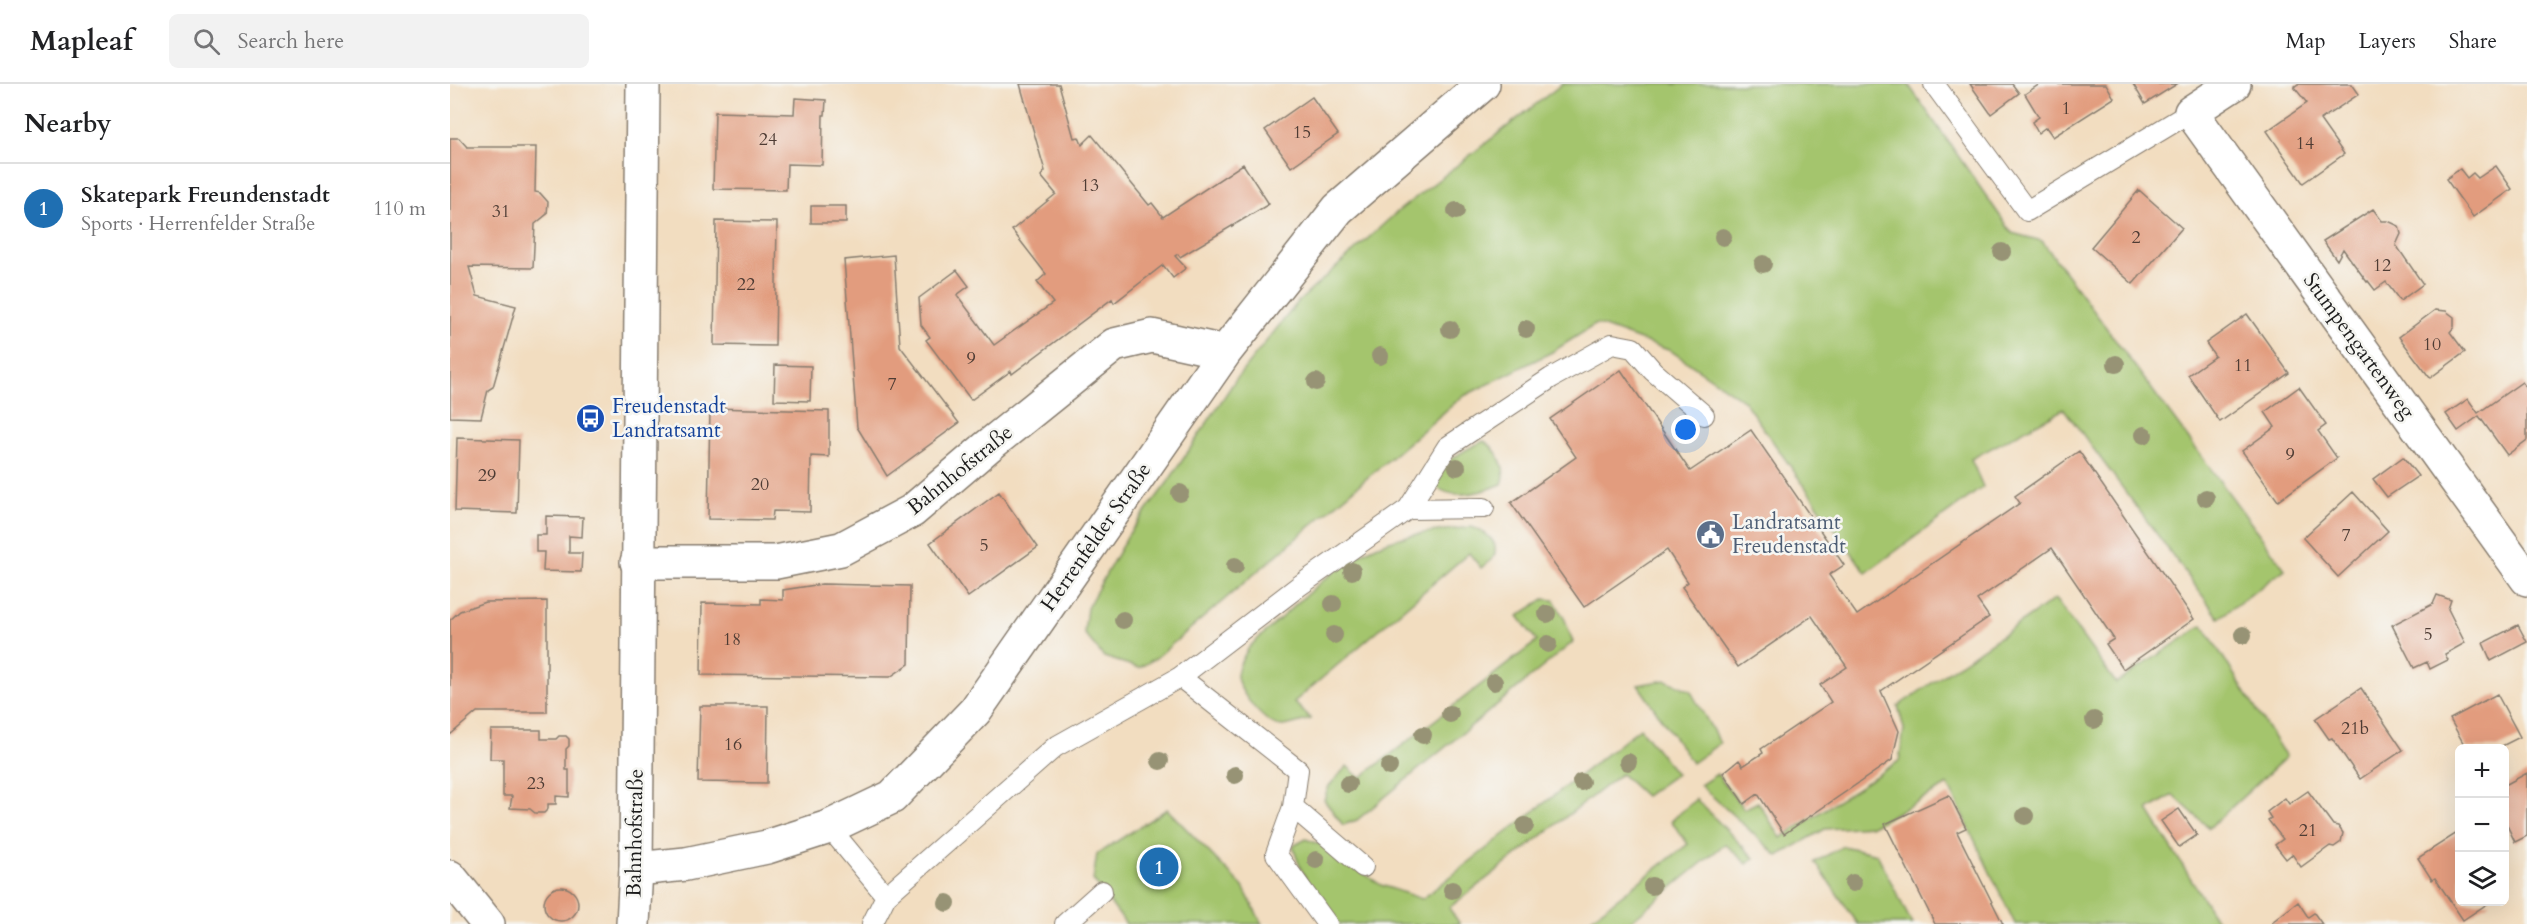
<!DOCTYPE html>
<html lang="en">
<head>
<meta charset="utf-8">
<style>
  body { margin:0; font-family:Cardo,serif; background:#f2f2f2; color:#202124 }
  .controls { position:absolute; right:18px; bottom:18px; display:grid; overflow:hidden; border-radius:9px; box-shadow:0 6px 24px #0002 }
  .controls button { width:54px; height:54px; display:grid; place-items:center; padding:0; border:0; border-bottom:2px solid #e0e0e0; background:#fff; color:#202124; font:30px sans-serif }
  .you { position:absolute; left:1236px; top:346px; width:21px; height:21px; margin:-15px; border:4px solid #fff; border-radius:50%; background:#1a73e8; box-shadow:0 0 0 9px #1a73e833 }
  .badge { display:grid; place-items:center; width:39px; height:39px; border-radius:50%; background:#1f6fb2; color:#fff; font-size:20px; font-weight:700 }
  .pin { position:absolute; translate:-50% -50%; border:3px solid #fff; box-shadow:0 2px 6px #0006 }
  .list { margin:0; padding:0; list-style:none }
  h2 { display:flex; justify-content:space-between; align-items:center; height:78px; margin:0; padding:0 24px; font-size:26px }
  h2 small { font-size:20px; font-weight:400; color:#757577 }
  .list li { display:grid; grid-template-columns:39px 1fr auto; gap:18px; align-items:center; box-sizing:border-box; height:90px; padding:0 24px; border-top:2px solid #e0e0e0 }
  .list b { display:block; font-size:22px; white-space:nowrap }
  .list p { margin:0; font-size:20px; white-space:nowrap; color:#757577 }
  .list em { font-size:20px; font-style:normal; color:#757577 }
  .icon { flex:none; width:33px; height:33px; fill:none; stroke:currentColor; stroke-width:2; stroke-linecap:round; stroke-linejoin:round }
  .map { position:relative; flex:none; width:2077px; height:840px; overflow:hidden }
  header { display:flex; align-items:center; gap:36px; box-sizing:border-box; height:84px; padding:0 30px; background:#fff; border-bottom:2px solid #e0e0e0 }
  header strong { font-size:28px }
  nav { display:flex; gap:33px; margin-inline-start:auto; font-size:21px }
  .search { width:420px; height:54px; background:#f2f2f2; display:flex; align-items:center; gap:15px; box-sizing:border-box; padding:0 21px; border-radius:9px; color:#757577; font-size:22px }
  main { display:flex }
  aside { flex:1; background:#fff }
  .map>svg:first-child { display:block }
  .green { fill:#a4c56d; stroke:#607044; stroke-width:1.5 }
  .building { fill:#e29c7e }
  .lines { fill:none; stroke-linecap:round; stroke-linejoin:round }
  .service-casing { stroke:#877c6e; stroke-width:22 }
  .minor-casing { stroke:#877c6e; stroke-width:36 }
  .tertiary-casing { stroke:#877c6e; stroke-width:36 }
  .service { stroke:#fff; stroke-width:20 }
  .minor { stroke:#fff; stroke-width:33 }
  .tertiary { stroke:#fff; stroke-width:33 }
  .tree { fill:#979375 }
  .labels { text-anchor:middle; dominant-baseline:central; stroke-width:5; stroke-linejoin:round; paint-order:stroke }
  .number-label { font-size:18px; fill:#4e3c34 }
  .street-label { font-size:21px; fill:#1c1c1c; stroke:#f6f6f2 }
  .transit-label { font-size:21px; fill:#164399; stroke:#f6f6f2; text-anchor:start }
  .service-label { font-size:21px; fill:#4e5e75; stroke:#f6f6f2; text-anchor:start }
</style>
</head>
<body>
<header>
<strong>Mapleaf</strong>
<div class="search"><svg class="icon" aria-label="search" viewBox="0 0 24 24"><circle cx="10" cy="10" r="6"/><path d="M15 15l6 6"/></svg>Search here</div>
<nav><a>Map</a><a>Layers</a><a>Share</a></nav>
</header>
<main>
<aside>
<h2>Nearby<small></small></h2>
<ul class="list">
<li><span class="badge">1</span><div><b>Skatepark Freundenstadt</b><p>Sports · Herrenfelder Straße</p></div><em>110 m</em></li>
</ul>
</aside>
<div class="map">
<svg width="2077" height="840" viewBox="0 0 2077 840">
  <rect width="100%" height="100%" fill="#f6f6f2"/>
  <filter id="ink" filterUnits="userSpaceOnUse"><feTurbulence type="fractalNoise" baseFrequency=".0167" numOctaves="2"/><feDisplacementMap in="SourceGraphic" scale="12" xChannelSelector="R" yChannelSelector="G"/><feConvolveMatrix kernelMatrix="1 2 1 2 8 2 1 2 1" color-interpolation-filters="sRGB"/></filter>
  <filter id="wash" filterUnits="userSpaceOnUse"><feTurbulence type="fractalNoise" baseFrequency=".008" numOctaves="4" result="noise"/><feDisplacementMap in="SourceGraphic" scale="24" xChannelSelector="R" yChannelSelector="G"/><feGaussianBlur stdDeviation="1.35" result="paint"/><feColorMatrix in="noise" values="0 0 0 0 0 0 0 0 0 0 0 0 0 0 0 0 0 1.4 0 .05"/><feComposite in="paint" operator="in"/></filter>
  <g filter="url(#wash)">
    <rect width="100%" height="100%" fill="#f2ddc0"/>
    <path class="green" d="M1112 0H1458L1562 149 1592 157 1835 485 1769 534 1614 325 1521 375 1533 403 1416 489 1294 317 1221 267 1146 240 1102 268 1012 313 706 574 689 584 654 573 634 549 637 524 678 451 718 398 786 295 848 218 947 128Z
      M1034 357C1047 364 1058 386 1052 400 1033 408 1003 417 985 402 985 380 1016 365 1034 357Z
      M1021 443C1033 446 1052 458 1043 474 1040 478 1034 481 1031 484L1019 469 844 618 861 635C852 637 842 641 833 642 816 643 788 608 787 592 787 582 795 570 800 562 837 530 874 489 918 466 948 450 987 447 1021 443Z
      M1094 515 1104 516 1115 536 1123 558 907 736 893 741 874 716 879 702 897 682 910 694 1087 557 1068 532Z
      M1605 515 1666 599 1753 541 1836 673 1759 744 1723 711 1698 726 1769 840H1565L1498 701 1422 742 1375 745 1328 772 1250 701 1267 690 1294 725 1308 718 1331 754 1449 677 1454 645 1448 622Z
      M1215 596 1240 606 1270 659 1242 679 1188 601Z
      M1190 644 1226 690 1195 712 1171 690 999 824 1010 840H890C868 818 851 792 843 762L856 755 872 761 931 801 972 815Z
      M1246 715 1304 774 1297 780 1275 760 1177 840H1134L1238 760 1221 737Z
      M717 725 793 803 812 840H676L643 796 647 770Z
      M1393 762 1427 770 1462 840H1408L1365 778Z"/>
    <g id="blocks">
      <path class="building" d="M570 0H609L624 54 629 53 632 61 642 51 699 121 702 119 713 133 793 80 819 120 730 173 728 170 725 172 736 184 723 194 713 181 664 219 662 215 562 290 561 287 521 316 476 256 480 253 471 241 469 214 507 186 519 202 507 211 544 261 603 219 587 198 596 190 562 146 606 110 591 92 595 87Z
        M1520 0H1562L1569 9 1541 30Z
        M1590 0H1656L1664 14 1603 53 1596 43 1588 49 1582 38 1589 33 1575 10Z
        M1683 0H1727L1695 20Z
        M1848 0H1902L1909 10 1870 36 1894 70 1853 99 1817 47 1857 19 1844 3Z
        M862 13 888 50 841 83 815 46Z
        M345 14 376 16 375 31H373L372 81 337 80 336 106 263 105 265 28 344 30Z
        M0 54H9L17 63H86L85 108 90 109 98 118 97 130 85 140 83 184 19 183 27 212 66 222 43 303 38 306 31 334 0 333Z
        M2046 82 2062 105 2023 133 1996 95 2010 85 2017 94 2023 89 2028 94Z
        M1689 106 1732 144 1683 200 1641 163Z
        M361 122H396V139H361Z
        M1923 125 1932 137H1938L1949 142 1951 150 1946 161 1973 200 1950 217 1936 198 1925 206 1918 197 1917 198 1893 165 1887 176 1873 157Z
        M266 137 327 138 325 262 264 261Z
        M444 171 450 262 509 339 437 392 407 343 394 176Z
        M1985 226 1996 227 2004 233V243L2000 248 2015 268 1980 294 1949 253Z
        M1797 230 1839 289 1770 338 1738 291 1765 272 1756 259Z
        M325 281 361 282 360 317 324 316Z
        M1171 286 1240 387 1301 346 1394 481 1379 491 1407 531 1570 419 1565 412 1629 367 1744 535 1673 585 1656 560 1664 555 1602 464 1527 516 1539 533 1431 607 1449 647 1442 676 1334 750 1308 710 1294 720 1273 689 1289 676 1293 682 1313 669 1311 665 1381 618 1370 601 1397 583 1362 532 1288 583 1232 503 1238 498 1217 466 1134 523 1061 419 1126 373 1100 335Z
        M2072 298 2077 305V356L2057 371 2029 332 2008 347 1996 330 2018 315 2028 329Z
        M1849 303 1876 341 1868 347 1887 374 1828 417 1792 367 1825 343 1815 328Z
        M260 324 379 327V373L361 372 360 428 323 427 322 436 258 435Z
        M7 354 69 356 67 429 5 427Z
        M1953 373 1968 392 1937 413 1923 395Z
        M549 408 588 463 518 513 480 459Z
        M1903 408 1938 447 1888 493 1853 454Z
        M96 432 133 433 132 453 119 452V469H132L131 488 93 487 94 468H86V451H96Z
        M372 500 460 502 459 580 440 593 251 591 252 519 311 520V515L333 516V506Z
        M1987 511 2001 516 1998 525 2015 559 1995 570 1998 576 1980 585 1977 578 1964 584 1942 541 1983 520Z
        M97 517V628H27L0 651V536L10 527 35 518Z
        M2068 541 2077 558 2041 577 2033 559Z
        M1911 604 1953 666 1910 695 1882 654 1879 655 1865 635Z
        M2047 610 2070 653 2048 664H2016L2000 635Z
        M250 622H318L317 699 248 698Z
        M41 646H91V655H106L109 652H116L119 655V662L116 665V686H119V713L106 712V720H98V725L94 729H85L80 725 60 724 62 712H53V675H40Z
        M2077 689V752L2065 758 2055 737V701Z
        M1858 707 1883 741 1888 742 1893 749 1891 758 1884 763 1880 762 1851 783 1842 770 1836 775 1825 761 1833 755 1818 736 1821 734 1817 728 1835 714 1839 720Z
        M1499 711 1516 744 1507 748 1553 840H1485L1435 740Z
        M1729 725 1747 751 1729 763 1711 737Z
        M2010 747V818H2040L2013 836 1985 794 1982 796 1968 774Z
        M94 820a17 17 0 1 1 34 0a17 17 0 1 1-34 0Z
        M1848 818 1858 833 1864 829 1872 840H1824L1822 838Z"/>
    </g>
  </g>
  <g filter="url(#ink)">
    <use href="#blocks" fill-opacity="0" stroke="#877c6e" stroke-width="1.5"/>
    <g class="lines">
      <defs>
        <path id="service" d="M1484 0 1577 127 1741 28
          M958 425 997 363 1101 294 1162 260 1183 264 1203 287 1254 331
          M730 593 848 686 843 723 913 783
          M843 723 826 770 877 840
          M379 743 436 812 605 663 730 593 849 502 958 425 1034 424
          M422 840 436 812
          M615 840 652 807"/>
        <path id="minor" d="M1784 0 1741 28 2077 495
          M187 478H326L391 465 462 427 537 363 664 261 702 252 775 268
          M186 785 236 780 317 763 379 743 442 713 525 627 775 268 888 125 1033 0
          M0 793 38 840"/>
        <path id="tertiary" d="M183 840 186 785 193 0"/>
      </defs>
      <use href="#service" class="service-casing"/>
      <use href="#minor" class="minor-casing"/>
      <use href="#tertiary" class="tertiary-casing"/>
      <use href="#service" class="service"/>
      <use href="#minor" class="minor"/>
      <use href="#tertiary" class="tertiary"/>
    </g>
    <g class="tree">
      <circle cx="1006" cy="127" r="9"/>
      <circle cx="1273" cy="153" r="9"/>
      <circle cx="1552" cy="168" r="9"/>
      <circle cx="1313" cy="180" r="9"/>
      <circle cx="1000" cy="245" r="9"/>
      <circle cx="1076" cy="245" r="9"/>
      <circle cx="930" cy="272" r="9"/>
      <circle cx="1666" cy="280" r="9"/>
      <circle cx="866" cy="298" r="9"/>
      <circle cx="1694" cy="351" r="9"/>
      <circle cx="1007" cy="383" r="9"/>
      <circle cx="730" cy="409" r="9"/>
      <circle cx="1756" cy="414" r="9"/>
      <circle cx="785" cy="482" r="9"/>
      <circle cx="902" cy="487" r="9"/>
      <circle cx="883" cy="520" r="9"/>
      <circle cx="1097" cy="530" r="9"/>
      <circle cx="673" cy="536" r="9"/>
      <circle cx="884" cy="551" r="9"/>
      <circle cx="1793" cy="551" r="9"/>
      <circle cx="1098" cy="560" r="9"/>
      <circle cx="1044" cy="598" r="9"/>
      <circle cx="1000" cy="630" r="9"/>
      <circle cx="1644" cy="636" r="9"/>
      <circle cx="973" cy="651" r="9"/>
      <circle cx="710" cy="677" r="9"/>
      <circle cx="1178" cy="678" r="9"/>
      <circle cx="939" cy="683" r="9"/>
      <circle cx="785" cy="691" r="9"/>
      <circle cx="1131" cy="698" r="9"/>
      <circle cx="898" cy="700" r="9"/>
      <circle cx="1575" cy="732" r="9"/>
      <circle cx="1075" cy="742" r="9"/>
      <circle cx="866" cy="776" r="9"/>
      <circle cx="1403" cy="799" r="9"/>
      <circle cx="1202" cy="802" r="9"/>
      <circle cx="1002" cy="806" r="9"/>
      <circle cx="497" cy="819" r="9"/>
    </g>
  </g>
  <defs>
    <symbol id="bus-disc" viewBox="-11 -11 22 22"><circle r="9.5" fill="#1a4fb4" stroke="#f6f6f2"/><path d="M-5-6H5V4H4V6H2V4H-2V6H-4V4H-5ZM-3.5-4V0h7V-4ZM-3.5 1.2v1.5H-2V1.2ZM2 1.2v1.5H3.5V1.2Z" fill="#fff"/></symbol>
    <symbol id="civic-disc" viewBox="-11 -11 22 22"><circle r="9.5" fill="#5c6f8a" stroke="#f6f6f2"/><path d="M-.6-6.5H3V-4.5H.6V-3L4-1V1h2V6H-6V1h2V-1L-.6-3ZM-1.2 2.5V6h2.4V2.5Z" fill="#fff"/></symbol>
  </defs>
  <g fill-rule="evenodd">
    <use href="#bus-disc" x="124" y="318" width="33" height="33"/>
    <use href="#civic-disc" x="1244" y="434" width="33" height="33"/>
  </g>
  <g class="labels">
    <g class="number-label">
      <text x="1616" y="24">1</text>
      <text x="852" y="48">15</text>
      <text x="318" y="55">24</text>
      <text x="1855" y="59">14</text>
      <text x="640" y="101">13</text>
      <text x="51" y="127">31</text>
      <text x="1686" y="153">2</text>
      <text x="1932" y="181">12</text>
      <text x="296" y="200">22</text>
      <text x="1982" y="260">10</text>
      <text x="521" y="274">9</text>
      <text x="1793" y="281">11</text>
      <text x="442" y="300">7</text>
      <text x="1840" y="370">9</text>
      <text x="37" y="391">29</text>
      <text x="310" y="400">20</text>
      <text x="1896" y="451">7</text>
      <text x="534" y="461">5</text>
      <text x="1978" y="550">5</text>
      <text x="282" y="555">18</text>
      <text x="1905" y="644">21b</text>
      <text x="283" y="660">16</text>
      <text x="86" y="699">23</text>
      <text x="1858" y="746">21</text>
    </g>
    <g class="street-label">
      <text transform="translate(1909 262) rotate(54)">Stumpengartenweg</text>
      <text transform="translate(510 386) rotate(-39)">Bahnhofstraße</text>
      <text transform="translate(646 453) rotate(-55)">Herrenfelder Straße</text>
      <text transform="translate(185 749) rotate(-89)">Bahnhofstraße</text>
    </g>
    <g class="transit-label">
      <text x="162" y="322">Freudenstadt<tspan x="162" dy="24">Landratsamt</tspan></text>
    </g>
    <g class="service-label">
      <text x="1282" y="438">Landratsamt<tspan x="1282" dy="24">Freudenstadt</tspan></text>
    </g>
  </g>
</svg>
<div class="controls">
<button>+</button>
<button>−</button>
<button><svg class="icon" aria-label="layers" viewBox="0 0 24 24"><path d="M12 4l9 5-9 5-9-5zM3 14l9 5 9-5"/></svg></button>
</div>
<div class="you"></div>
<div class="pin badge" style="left:709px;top:783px">1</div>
</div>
</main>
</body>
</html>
